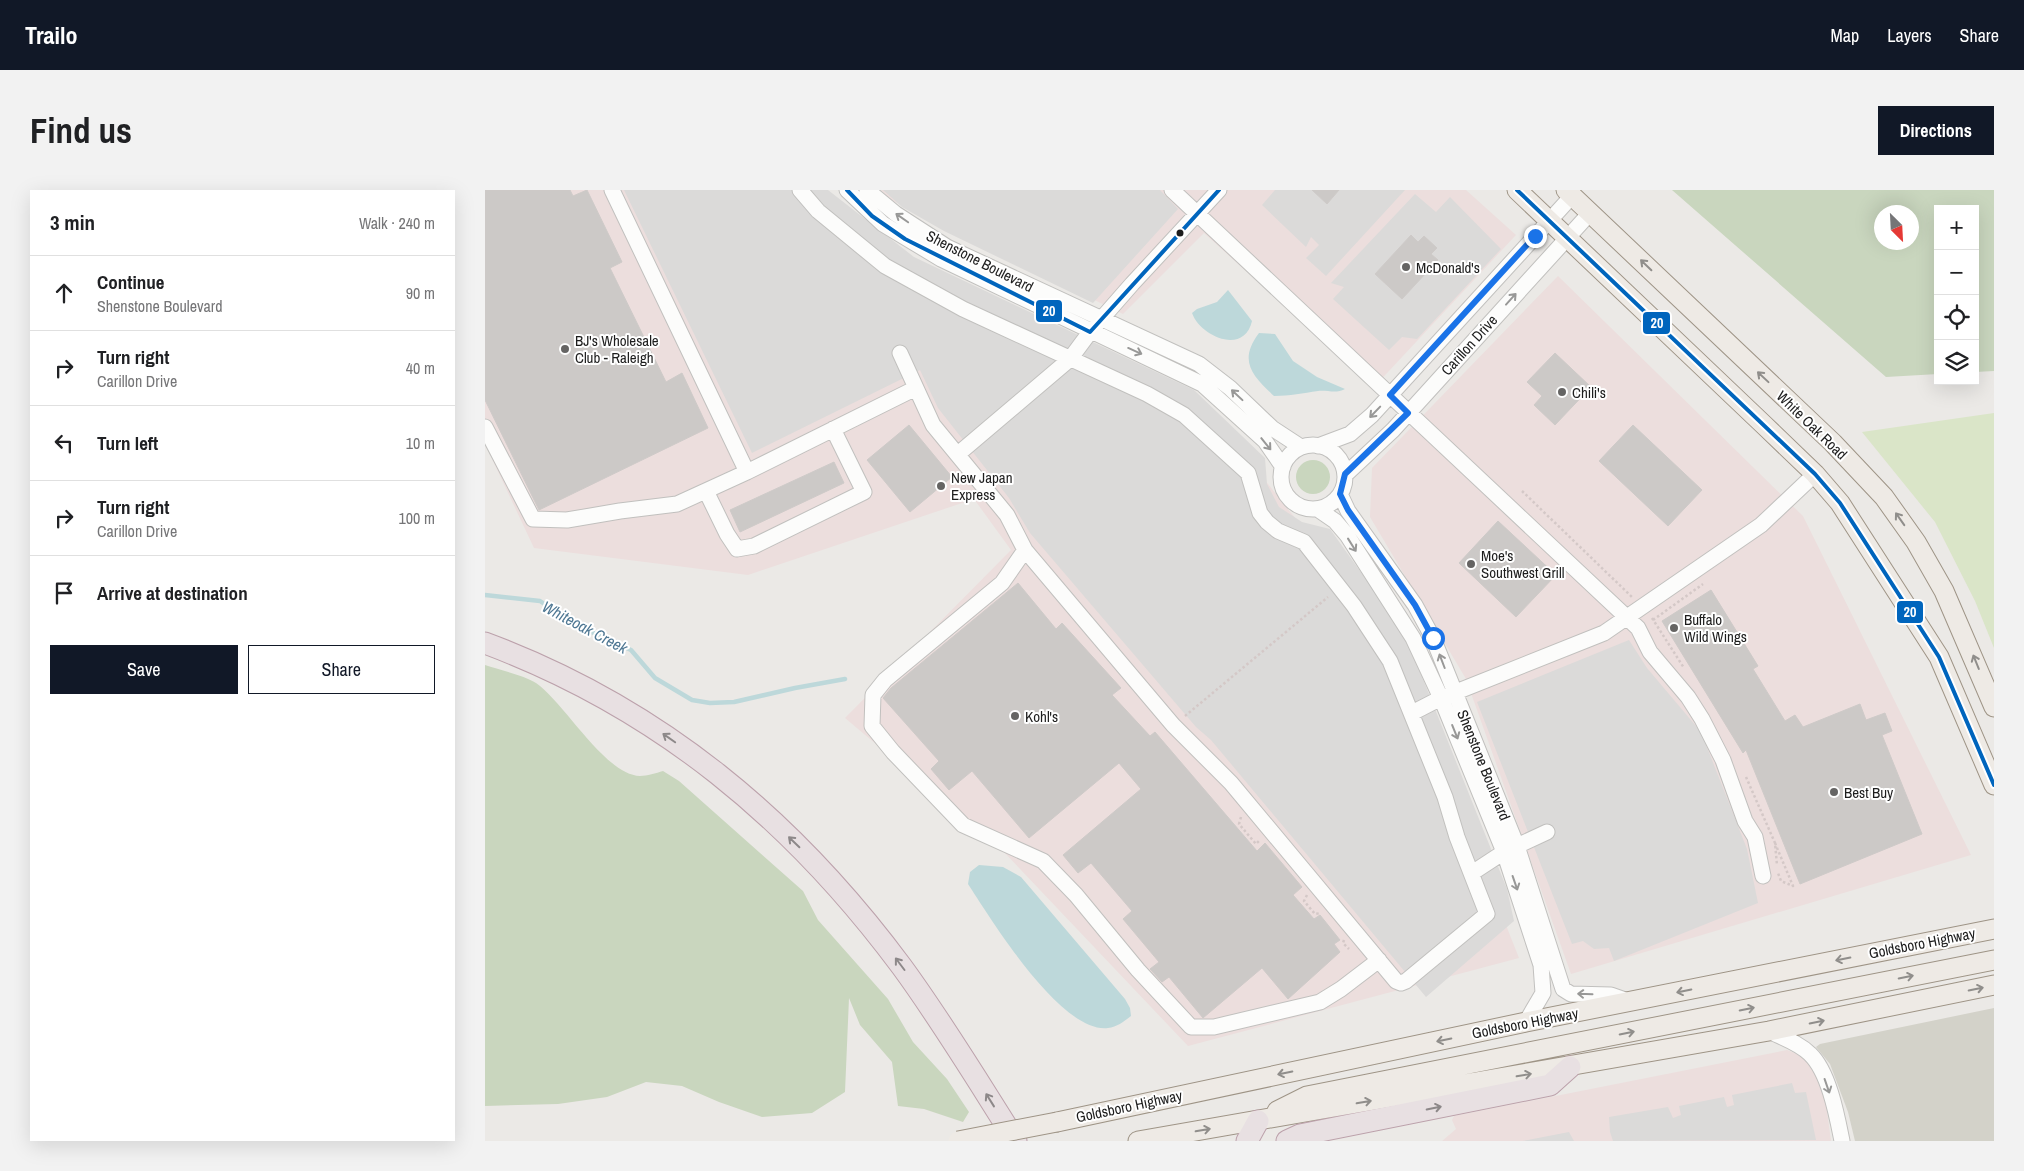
<!DOCTYPE html>
<html lang="en">
<head>
<meta charset="utf-8">
<style>
  body { margin:0; font-family:"Archivo Narrow",sans-serif; background:#f2f2f2; color:#202124 }
  .controls { position:absolute; right:15px; top:15px; display:grid; overflow:hidden; border-radius:0px; box-shadow:0 5px 20px #0002 }
  .controls button { width:45px; height:45px; display:grid; place-items:center; padding:0; border:0; border-bottom:1px solid #e0e0e0; background:#fff; color:#202124; font:25px sans-serif }
  .compass { position:absolute; left:1389px; top:15px; width:45px; height:45px; border-radius:50%; background:#fff; box-shadow:0 5px 20px #0002; rotate:156deg }
  .stop { position:absolute; width:15px; height:15px; margin:-11px; border:4px solid #1a73e8; border-radius:50%; background:#fff }
  .stop.end { background:#1a73e8; border-color:#fff; box-shadow:0 1px 5px #0008 }
  .list { margin:0; padding:0; list-style:none }
  h2 { display:flex; justify-content:space-between; align-items:center; height:65px; margin:0; padding:0 20px; font-size:21px }
  h2 small { font-size:16px; font-weight:400; color:#757577 }
  .list li { display:grid; grid-template-columns:32px 1fr auto; gap:15px; align-items:center; box-sizing:border-box; height:75px; padding:0 20px; border-top:1px solid #e0e0e0 }
  .list b { display:block; font-size:19px; white-space:nowrap }
  .list p { margin:0; font-size:16px; white-space:nowrap; color:#757577 }
  .list em { font-size:16px; font-style:normal; color:#757577 }
  .actions { display:flex; gap:10px; padding:15px 20px }
  .actions a { flex:1; padding:11px 0; border:1px solid #111827; border-radius:0px; text-align:center; font-size:18px; color:#111827 }
  .actions .main { background:#111827; color:#fff }
  .icon { flex:none; width:28px; height:28px; fill:none; stroke:currentColor; stroke-width:2; stroke-linecap:round; stroke-linejoin:round }
  .map { position:relative; flex:none; width:1509px; height:951px; overflow:hidden; border-radius:0px }
  header { display:flex; align-items:center; gap:30px; box-sizing:border-box; height:70px; padding:0 25px; background:#111827; color:#fff }
  header strong { font-size:24px }
  nav { display:flex; gap:28px; margin-inline-start:auto; font-size:18px }
  .intro { display:flex; align-items:center; justify-content:space-between; box-sizing:border-box; height:120px; padding:0 30px }
  h1 { margin:0; font-size:35px }
  .button { padding:12px 22px; border-radius:0px; background:#111827; color:#fff; font-size:18px; font-weight:700 }
  main { display:flex; gap:30px; padding:0 30px }
  aside { flex:1; background:#fff; border-radius:0px; box-shadow:0 5px 20px #0002 }
  .map>svg:first-child { display:block }
  .commercial { fill:#ecdedd }
  .construction { fill:#d3d2c9 }
  .grass { fill:#dae5c8 }
  .forest { fill:#c9d6be; fill-rule:evenodd }
  .parking { fill:#dbdad9 }
  .water { fill:#bdd8da }
  .lines { fill:none; stroke-linecap:round; stroke-linejoin:round }
  .stream { stroke:#bdd8da; stroke-width:4.5 }
  .building { fill:#ccc9c7; stroke:#cecac8 }
  .minor-casing { stroke:#c1c0be; stroke-width:17 }
  .major-casing { stroke:#9e9486; stroke-width:21 }
  .highway-casing { stroke:#bca1ab; stroke-width:23 }
  .path { stroke:#d4c8c7; stroke-width:2.5; stroke-dasharray:2.5 2.5; stroke-linecap:butt }
  .minor { stroke:#fcfcfb; stroke-width:15 }
  .major { stroke:#eeeae5; stroke-width:19 }
  .highway { stroke:#e8e0e2; stroke-width:21 }
  .major-bridge-casing { stroke:#9e9486; stroke-width:21; stroke-linecap:butt }
  .major-bridge { stroke:#eeeae5; stroke-width:19 }
  .bus-1-casing { stroke:#fff; stroke-width:8 }
  .bus-1 { stroke:#0065bd; stroke-width:4 }
  .oneway { stroke:#989897 }
  .oneway2 { stroke:#908e8b }
  .oneway3 { stroke:#8d8889 }
  .route { stroke:#1a73e8; stroke-width:6 }
  .bus-dot { fill:#1d1d1d; stroke:#fff; stroke-width:2 }
  .poi-dot { fill:#656463; stroke:#fff; stroke-width:2 }
  .labels { text-anchor:middle; dominant-baseline:central; stroke-width:4; stroke-linejoin:round; paint-order:stroke }
  .street-label { font-size:15px; fill:#1d1d1d; stroke:#fff }
  .poi-label { font-size:15px; fill:#1d1d1d; stroke:#fff; text-anchor:start }
  .water-label { font-size:16px; font-style:italic; fill:#4e7793; stroke:#fff }
  .line-badge { stroke:#fff; stroke-width:2 }
  .badge-label { font-size:14px; text-anchor:middle; font-weight:bold; fill:#fff }
</style>
</head>
<body>
<header>
<strong>Trailo</strong>
<nav><a>Map</a><a>Layers</a><a>Share</a></nav>
</header>
<div class="intro"><h1>Find us</h1><a class="button">Directions</a></div>
<main>
<aside>
<h2>3 min<small>Walk · 240 m</small></h2>
<ul class="list">
<li><svg class="icon" aria-label="ahead" viewBox="0 0 24 24"><path d="M12 20V5M6 11l6-6 6 6"/></svg><div><b>Continue</b><p>Shenstone Boulevard</p></div><em>90 m</em></li>
<li><svg class="icon" aria-label="right" viewBox="0 0 24 24"><path d="M7 20v-9h11M14 6l5 5-5 5"/></svg><div><b>Turn right</b><p>Carillon Drive</p></div><em>40 m</em></li>
<li><svg class="icon" aria-label="left" viewBox="0 0 24 24"><path d="M17 20v-9H6M10 6l-5 5 5 5"/></svg><div><b>Turn left</b></div><em>10 m</em></li>
<li><svg class="icon" aria-label="right" viewBox="0 0 24 24"><path d="M7 20v-9h11M14 6l5 5-5 5"/></svg><div><b>Turn right</b><p>Carillon Drive</p></div><em>100 m</em></li>
<li><svg class="icon" aria-label="arrive" viewBox="0 0 24 24"><path d="M6 21V4h12l-3 4 3 4H6"/></svg><div><b>Arrive at destination</b></div></li>
</ul>
<div class="actions"><a class="main">Save</a><a>Share</a></div>
</aside>
<div class="map">
<svg width="1509" height="951" viewBox="0 0 1509 951">
  <rect width="100%" height="100%" fill="#ebe9e6"/>
  <path class="commercial" d="M0 0H334L388 54 759 264 909 452 1034 768 703 856 517 660 360 528 526 360 489 309 263 385 49 358 0 254Z
    M396 0H981L1031 45 889 197 719 43 638 124 404 9Z
    M1073 86 1318 326 1486 665 1086 784 981 489 885 327 887 278Z
    M1302 860 1320 867 1338 891 1346 951H957L971 939 967 930 969 926Z"/>
  <path class="construction" d="M1509 818V951H1370L1363 922 1345 874 1331 857 1335 854Z"/>
  <path class="grass" d="M1509 223V458L1490 411 1450 332 1377 242Z"/>
  <path class="forest" d="M1187 0H1509V181L1490 182V19H1453V184L1401 187ZM1396 22H1426V52H1396Z
    M811 287a17 17 0 1 1 34 0a17 17 0 1 1-34 0Z
    M0 475C14 480 39 485 51 493 79 512 120 585 155 586 162 586 171 583 178 581L194 591 318 701 333 730 403 809 428 852 462 889 484 922 478 932 439 919 413 916 407 872 375 835 364 808 360 902 327 923 277 927 234 912 197 896 161 892 122 907 73 914 0 916Z"/>
  <path class="parking" d="M139 0H343L429 67 709 200 780 268 782 294 794 317 817 332 845 339 920 444 1022 699 1029 731 941 807 726 550 711 537 545 343 524 308 453 218 435 180 267 263Z
    M398 0H675L693 19 608 113 459 41 417 17Z
    M790 0H920L841 86 821 68 834 55 826 47 821 57 777 15Z
    M930 4 951 22 965 7 1016 59 932 149 917 147 904 160 848 109 859 97 846 93Z
    M1144 450 1162 478 1216 542 1262 659 1273 713 1129 771 1124 758 1109 759 1098 751 1087 754 992 512Z
    M1307 893 1310 903 1321 902 1331 950 1128 951 1125 942 1124 927 1183 917 1188 928 1196 925 1194 916 1239 907 1242 917 1249 915 1247 905Z
    M1084 942 1089 951H1038Z"/>
  <path class="water" d="M743 100 767 131C759 166 715 146 707 123L712 119 732 112Z
    M774 143 790 144 808 171 832 187 860 199C851 204 843 200 833 201 818 203 805 206 789 206 767 185 753 171 774 143Z
    M494 675 518 677 536 687 640 809 645 818 646 826C638 832 632 837 623 838 576 844 506 729 483 694L485 682Z"/>
  <g class="lines">
    <path class="stream" d="M0 405 55 411 89 434 146 460 170 488 207 510 225 513 249 512 310 498 360 489"/>
  </g>
  <path class="building" d="M0 0H85L88 6 102 0 137 72 125 78 181 192 197 183 223 238 54 320 0 210Z
    M827 0H854L842 14Z
    M926 45 933 52 939 46 952 58 946 64 953 70 917 109 890 84Z
    M1070 163 1106 197 1070 235 1049 215 1057 206 1042 192Z
    M424 235 467 287 425 322 382 270Z
    M1148 235 1217 300 1183 336 1114 271Z
    M349 272 359 293 255 342 245 320Z
    M1013 331 1071 385 1031 427 974 373Z
    M533 393 571 439 577 433 636 498 627 505 665 546 670 542 772 661 780 653 817 697 808 705 829 729 835 725 855 750 849 754 855 762 803 809 777 778 718 828 684 787 677 792 665 779 674 772 638 729 647 721 606 673 593 683 578 665 656 599 634 573 544 648 487 581 464 600 446 579 454 571 398 508 406 498Z
    M1226 400 1273 476 1268 479 1300 531 1310 525 1318 537 1375 514 1381 530 1400 523 1407 541 1397 545 1437 644 1315 694 1261 560 1258 563 1177 431Z"/>
  <g class="lines">
    <defs>
      <path id="minor" d="M127 0 262 282 431 198
        M315 0 333 21 400 76 478 119 662 204 699 225 763 283 775 323 782 332 793 341 819 352 869 416 905 471 960 607 972 647 1002 724 921 791 916 793 911 791 746 593 688 535 540 360 522 325 448 235 415 163
        M362 0 398 34 456 69 717 194 780 251 798 277
        M382 0 411 24 462 57 714 174 745 198 787 238 816 257
        M687 0 1153 438 1165 462 1203 507 1217 529 1238 570 1260 631 1270 647 1278 686
        M0 237 48 329 82 330 135 321 192 314 262 282
        M796 287a32 32 0 1 1 64 0a32 32 0 1 1-64 0Z
        M833 256 865 244 887 225 1087 6
        M473 264 585 169 605 142 647 94 734 0
        M860 285 908 240 1105 23
        M221 301 242 344 252 359 269 356 379 302 348 239
        M855 304 863 321 930 415 948 448 1032 656 1078 799 1086 804 1126 805 1146 812
        M834 320 850 331 862 345 928 448 956 508 1019 662 1056 775 1058 803 1041 832
        M540 360 517 393 400 490 388 505 387 536 408 562 478 635 558 671 591 705 653 780 706 837H729L835 812 856 799 894 770
        M927 523 956 508 1119 443 1276 335 1330 284
        M987 683 1019 662 1062 642
        M1284 841C1298 848 1314 853 1325 864 1344 882 1352 926 1357 951"/>
      <path id="major" d="M1032 0 1279 235 1330 284 1355 313 1454 467 1509 595
        M1081 0 1348 253 1399 307 1431 352 1459 401 1509 517
        M792 921 822 906 1509 770
        M572 932 1041 832 1509 739
        M653 951 1284 841 1509 795"/>
      <path id="highway" d="M0 453C174 518 307 629 417 777 458 833 494 893 531 951
        M762 951 773 931
        M802 951 815 945 1065 895 1085 877"/>
    </defs>
    <use href="#minor" class="minor-casing"/>
    <use href="#major" class="major-casing"/>
    <use href="#highway" class="highway-casing"/>
    <path class="path" d="M1037 301 1148 408
      M1167 428 1199 478
      M1168 430 1218 394
      M700 526 843 407
      M1261 587 1290 653 1292 675
      M756 627 754 634 771 654 775 650
      M1290 653 1308 696 1296 691 1293 683
      M822 705 819 711 830 724 836 723
      M859 750 858 753 864 759"/>
    <use href="#minor" class="minor"/>
    <use href="#major" class="major"/>
    <use href="#highway" class="highway"/>
    <defs>
      <path id="major-bridge" d="M473 951 572 932"/>
    </defs>
    <use href="#major-bridge" class="major-bridge-casing"/>
    <use href="#major-bridge" class="major-bridge"/>
    <defs>
      <path id="bus-1" d="M362 0 387 26 420 49 605 142 734 0
        M1032 0 1330 284 1355 313 1454 467 1509 595"/>
    </defs>
    <use href="#bus-1" class="bus-1-casing"/>
    <use href="#bus-1" class="bus-1"/>
  </g>
  <defs><path id="oneway-shaft" d="M-6 0H5M1.5-3L5.5 0L1.5 3" fill="none" stroke-width="1.6" stroke-linecap="round" stroke-linejoin="round" transform="scale(1.25)"/></defs>
  <g class="oneway">
    <use href="#oneway-shaft" transform="translate(417 28) rotate(-145)"/>
    <use href="#oneway-shaft" transform="translate(1026 109) rotate(-48)"/>
    <use href="#oneway-shaft" transform="translate(650 161) rotate(24)"/>
    <use href="#oneway-shaft" transform="translate(752 205) rotate(-137)"/>
    <use href="#oneway-shaft" transform="translate(890 222) rotate(134)"/>
    <use href="#oneway-shaft" transform="translate(781 254) rotate(51)"/>
    <use href="#oneway-shaft" transform="translate(867 355) rotate(58)"/>
    <use href="#oneway-shaft" transform="translate(957 471) rotate(-111)"/>
    <use href="#oneway-shaft" transform="translate(970 542) rotate(68)"/>
    <use href="#oneway-shaft" transform="translate(1030 693) rotate(71)"/>
    <use href="#oneway-shaft" transform="translate(1100 804) rotate(-178)"/>
    <use href="#oneway-shaft" transform="translate(1342 896) rotate(71)"/>
  </g>
  <g class="oneway2">
    <use href="#oneway-shaft" transform="translate(1161 75) rotate(-136)"/>
    <use href="#oneway-shaft" transform="translate(1278 187) rotate(-137)"/>
    <use href="#oneway-shaft" transform="translate(1415 329) rotate(-125)"/>
    <use href="#oneway-shaft" transform="translate(1491 472) rotate(-112)"/>
    <use href="#oneway-shaft" transform="translate(1358 769) rotate(169)"/>
    <use href="#oneway-shaft" transform="translate(1421 787) rotate(-11)"/>
    <use href="#oneway-shaft" transform="translate(1491 799) rotate(-12)"/>
    <use href="#oneway-shaft" transform="translate(1199 801) rotate(168)"/>
    <use href="#oneway-shaft" transform="translate(1262 819) rotate(-11)"/>
    <use href="#oneway-shaft" transform="translate(1332 832) rotate(-12)"/>
    <use href="#oneway-shaft" transform="translate(1142 843) rotate(-11)"/>
    <use href="#oneway-shaft" transform="translate(959 850) rotate(168)"/>
    <use href="#oneway-shaft" transform="translate(800 883) rotate(168)"/>
    <use href="#oneway-shaft" transform="translate(1039 885) rotate(-10)"/>
    <use href="#oneway-shaft" transform="translate(879 912) rotate(-10)"/>
    <use href="#oneway-shaft" transform="translate(718 940) rotate(-10)"/>
  </g>
  <g class="oneway3">
    <use href="#oneway-shaft" transform="translate(184 548) rotate(-145)"/>
    <use href="#oneway-shaft" transform="translate(309 652) rotate(-136)"/>
    <use href="#oneway-shaft" transform="translate(415 774) rotate(-127)"/>
    <use href="#oneway-shaft" transform="translate(505 910) rotate(-122)"/>
    <use href="#oneway-shaft" transform="translate(949 918) rotate(-12)"/>
  </g>
  <g class="lines">
    <path class="route" d="M948 448 930 415 863 320 855 304 860 284 923 223 905 205 1050 46"/>
  </g>
  <circle class="bus-dot" cx="695" cy="43" r="4.5"/>
  <g class="poi-dot">
    <circle cx="921" cy="77" r="5"/>
    <circle cx="80" cy="159" r="5"/>
    <circle cx="1077" cy="202" r="5"/>
    <circle cx="456" cy="296" r="5"/>
    <circle cx="986" cy="374" r="5"/>
    <circle cx="1189" cy="438" r="5"/>
    <circle cx="530" cy="526" r="5"/>
    <circle cx="1349" cy="602" r="5"/>
  </g>
  <g class="labels">
    <g class="street-label">
      <text transform="translate(495 71) rotate(27)">Shenstone Boulevard</text>
      <text transform="translate(984 155) rotate(-48)">Carillon Drive</text>
      <text transform="translate(1327 235) rotate(44)">White Oak Road</text>
      <text transform="translate(999 575) rotate(68)">Shenstone Boulevard</text>
      <text transform="translate(1437 753) rotate(-11)">Goldsboro Highway</text>
      <text transform="translate(1040 833) rotate(-11)">Goldsboro Highway</text>
      <text transform="translate(644 916) rotate(-12)">Goldsboro Highway</text>
    </g>
    <g class="poi-label">
      <text x="931" y="77">McDonald's</text>
      <text x="90" y="150">BJ's Wholesale<tspan x="90" dy="17">Club - Raleigh</tspan></text>
      <text x="1087" y="202">Chili's</text>
      <text x="466" y="287">New Japan<tspan x="466" dy="17">Express</tspan></text>
      <text x="996" y="365">Moe's<tspan x="996" dy="17">Southwest Grill</tspan></text>
      <text x="1199" y="429">Buffalo<tspan x="1199" dy="17">Wild Wings</tspan></text>
      <text x="540" y="526">Kohl's</text>
      <text x="1359" y="602">Best Buy</text>
    </g>
    <g class="water-label">
      <text transform="translate(100 437) rotate(28)">Whiteoak Creek</text>
    </g>
  </g>
  <g class="line-badge">
    <rect x="550" y="109" width="28" height="24" rx="5" fill="#0065bd"/>
    <rect x="1157" y="121" width="29" height="24" rx="5" fill="#0065bd"/>
    <rect x="1411" y="410" width="28" height="24" rx="5" fill="#0065bd"/>
  </g>
  <g class="badge-label">
    <text x="564" y="126">20</text>
    <text x="1172" y="138">20</text>
    <text x="1425" y="427">20</text>
  </g>
</svg>
<div class="controls">
<button>+</button>
<button>−</button>
<button><svg class="icon" aria-label="locate" viewBox="0 0 24 24"><circle cx="12" cy="12" r="6"/><path d="M12 2v4M12 18v4M2 12h4M18 12h4"/></svg></button>
<button><svg class="icon" aria-label="layers" viewBox="0 0 24 24"><path d="M12 4l9 5-9 5-9-5zM3 14l9 5 9-5"/></svg></button>
</div>
<svg class="compass" viewBox="-18 -18 36 36"><path d="M0-13l5 13h-10z" fill="#e53935"/><path d="M0 13l5-13h-10z" fill="#757577"/></svg>
<div class="stop" style="left:948px;top:448px"></div>
<div class="stop end" style="left:1050px;top:46px"></div>
</div>
</main>
</body>
</html>
